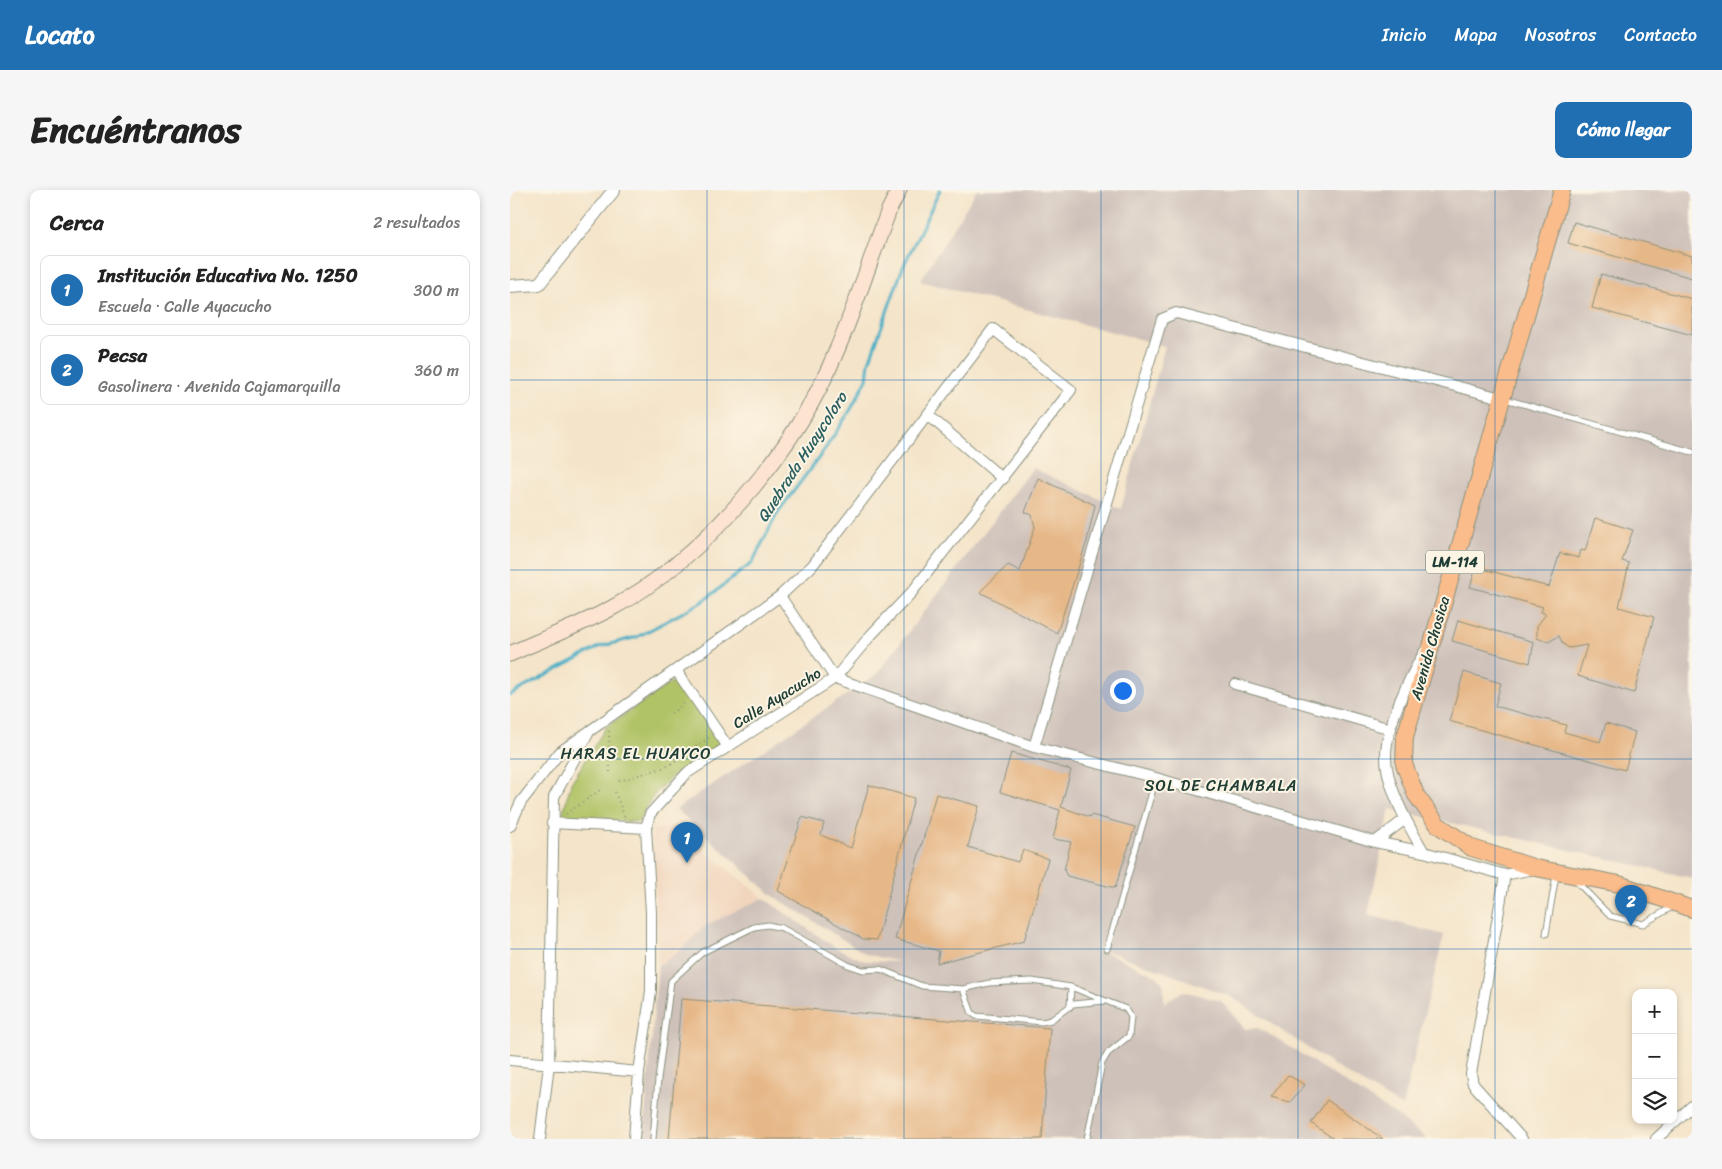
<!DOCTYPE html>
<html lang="es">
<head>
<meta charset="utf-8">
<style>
  body { margin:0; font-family:Sriracha,sans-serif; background:#f6f6f6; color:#222 }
  .controls { position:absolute; right:15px; bottom:15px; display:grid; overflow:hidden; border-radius:10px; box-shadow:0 2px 8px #0003 }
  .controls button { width:45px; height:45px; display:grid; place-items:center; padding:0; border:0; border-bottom:1px solid #e0e0e0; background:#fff; color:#222; font:25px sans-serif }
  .you { position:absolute; left:612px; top:500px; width:18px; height:18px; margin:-12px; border:4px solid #fff; border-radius:50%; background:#1a73e8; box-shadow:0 0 0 8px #1a73e833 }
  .badge { display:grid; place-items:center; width:32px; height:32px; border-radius:50%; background:#1f6fb2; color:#fff; font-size:16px; font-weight:700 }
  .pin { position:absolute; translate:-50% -41px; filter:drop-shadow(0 1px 2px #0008) }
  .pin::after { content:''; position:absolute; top:26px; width:18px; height:15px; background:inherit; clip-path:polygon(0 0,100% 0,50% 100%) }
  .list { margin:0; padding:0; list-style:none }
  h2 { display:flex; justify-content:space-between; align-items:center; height:65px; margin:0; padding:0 20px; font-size:21px }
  h2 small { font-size:16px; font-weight:400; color:#767676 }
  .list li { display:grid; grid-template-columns:32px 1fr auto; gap:15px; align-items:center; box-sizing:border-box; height:70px; margin:0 10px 10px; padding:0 10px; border:1px solid #e0e0e0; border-radius:10px }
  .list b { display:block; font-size:19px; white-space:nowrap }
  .list p { margin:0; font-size:16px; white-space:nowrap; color:#767676 }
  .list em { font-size:16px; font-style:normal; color:#767676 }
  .icon { flex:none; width:28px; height:28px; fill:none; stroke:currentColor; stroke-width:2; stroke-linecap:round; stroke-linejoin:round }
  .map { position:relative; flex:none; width:1182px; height:949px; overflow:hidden; border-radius:10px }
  header { display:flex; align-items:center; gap:30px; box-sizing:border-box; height:70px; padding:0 25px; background:#1f6fb2; color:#fff }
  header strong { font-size:24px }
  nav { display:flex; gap:28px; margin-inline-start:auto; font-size:18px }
  .intro { display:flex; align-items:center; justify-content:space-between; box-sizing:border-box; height:120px; padding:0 30px }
  h1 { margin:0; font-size:35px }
  .button { padding:12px 22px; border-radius:10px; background:#1f6fb2; color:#fff; font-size:18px; font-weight:700 }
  main { display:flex; gap:30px; padding:0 30px }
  aside { flex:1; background:#fff; border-radius:10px; box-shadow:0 2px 8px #0003 }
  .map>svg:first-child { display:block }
  .built { fill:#f1d5bd }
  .industrial { fill:#cec1ba }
  .green { fill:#b0c366; stroke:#68804d }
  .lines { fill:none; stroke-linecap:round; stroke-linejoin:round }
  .stream { stroke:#47afc6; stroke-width:3 }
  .building { fill:#e6b787 }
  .service-casing { stroke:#8a907e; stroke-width:7 }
  .minor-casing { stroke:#8a907e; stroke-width:12 }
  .tertiary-casing { stroke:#8a907e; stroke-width:14 }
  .secondary-casing { stroke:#8a907e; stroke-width:17 }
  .primary-casing { stroke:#8a907e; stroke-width:18 }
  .path { stroke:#8a907e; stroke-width:2; stroke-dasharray:1 4; stroke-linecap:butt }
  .service { stroke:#fff; stroke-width:5 }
  .minor { stroke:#fff; stroke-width:10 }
  .tertiary { stroke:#fff; stroke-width:12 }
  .secondary { stroke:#fde4d1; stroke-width:15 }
  .primary { stroke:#fabc8b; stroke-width:16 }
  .grid { fill:none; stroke:#1f6fb2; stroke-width:1; stroke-opacity:0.55 }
  .labels { text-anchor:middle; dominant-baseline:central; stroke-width:4; stroke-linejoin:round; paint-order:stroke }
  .shield { fill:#fcf5e5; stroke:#617469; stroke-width:1 }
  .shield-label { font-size:14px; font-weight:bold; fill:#1f3d34 }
  .street-label { font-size:15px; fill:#1f3d34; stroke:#fcf5e5 }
  .water-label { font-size:16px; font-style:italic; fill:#2b5f60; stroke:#fcf5e5 }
  .neighbourhood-label { font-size:16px; letter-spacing:1px; fill:#1f3d34; stroke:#fcf5e5 }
</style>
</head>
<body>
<header>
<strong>Locato</strong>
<nav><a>Inicio</a><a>Mapa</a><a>Nosotros</a><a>Contacto</a></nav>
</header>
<div class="intro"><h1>Encuéntranos</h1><a class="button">Cómo llegar</a></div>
<main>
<aside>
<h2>Cerca<small>2 resultados</small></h2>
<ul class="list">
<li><span class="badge">1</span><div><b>Institución Educativa No. 1250</b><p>Escuela · Calle Ayacucho</p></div><em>300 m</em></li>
<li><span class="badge">2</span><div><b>Pecsa</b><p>Gasolinera · Avenida Cajamarquilla</p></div><em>360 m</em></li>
</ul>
</aside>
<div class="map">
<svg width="1182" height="949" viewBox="0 0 1182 949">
  <rect width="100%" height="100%" fill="#fcf5e5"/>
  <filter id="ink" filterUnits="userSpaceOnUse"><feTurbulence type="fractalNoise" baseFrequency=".02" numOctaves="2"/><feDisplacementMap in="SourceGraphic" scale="10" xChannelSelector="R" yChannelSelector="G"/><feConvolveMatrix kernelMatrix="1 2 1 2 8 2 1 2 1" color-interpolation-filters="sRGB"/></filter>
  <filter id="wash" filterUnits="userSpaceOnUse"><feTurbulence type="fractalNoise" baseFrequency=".0096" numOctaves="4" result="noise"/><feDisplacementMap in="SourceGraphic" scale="20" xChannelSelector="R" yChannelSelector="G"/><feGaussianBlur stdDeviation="1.12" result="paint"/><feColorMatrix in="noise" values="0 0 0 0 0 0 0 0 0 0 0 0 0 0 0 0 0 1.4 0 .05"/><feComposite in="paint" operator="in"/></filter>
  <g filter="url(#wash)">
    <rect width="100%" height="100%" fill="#f4e4c9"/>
    <path class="built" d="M163 635 253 708 196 735 166 765 148 775 142 639H156Z"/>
    <path class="industrial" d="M467 0H1182V688L880 619 858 725 934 745 892 917 826 877 722 807 581 755 648 787 654 795V813L673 801 711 811 735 839 748 838 769 850 887 926 917 949H133L148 775 166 764 196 735 253 708 326 758 354 771 389 772 356 764 262 705 166 619 366 485 523 278 611 319 655 156 410 91Z"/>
    <path class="green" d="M168 488 212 552C177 576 146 590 129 632L52 626 61 593 96 537Z"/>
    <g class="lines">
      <path class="stream" d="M0 505 89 457 127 447 192 412 242 373 268 322 313 262 341 219 357 189 359 172 393 77 430 0"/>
    </g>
    <g id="blocks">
      <path class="building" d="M1064 32 1182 66V88L1058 53Z
        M1091 84 1182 109V145L1082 118Z
        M528 288 585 315 577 351 547 443 470 402 498 375 510 381 525 337 522 325 515 322Z
        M1085 328 1123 340 1112 371 1119 373 1109 417 1144 427 1124 503 1068 486 1077 455 1059 458 1053 454 1049 446 1038 452 1027 448V436L1036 424 1031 422 1033 417 960 397 966 377 1039 397 1050 363 1069 368 1071 360 1075 361Z
        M948 430 1024 452 1020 473 942 451Z
        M954 482 991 493 985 516 1056 535 1054 542 1090 552 1096 533 1125 542 1115 580 939 531Z
        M501 563 561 580 551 617 580 627 581 625 625 637 605 698 557 686 554 680 561 652 543 649 550 620 490 602Z
        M359 595 404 608 367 750 353 749 268 701 292 627 314 633 311 645 341 658Z
        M426 604 469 616 458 657 508 672 513 660 538 669 514 751 427 773 429 761 385 749Z
        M171 809 540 838 532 949H159Z
        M778 885 795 895 780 912 761 907Z
        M817 910 873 949H824L801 933Z"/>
    </g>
  </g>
  <g filter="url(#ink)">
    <use href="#blocks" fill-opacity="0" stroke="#8a907e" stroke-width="1"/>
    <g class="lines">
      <defs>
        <path id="service" d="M995 209 1182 262
          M1066 691 1100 726 1133 734 1162 717
          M1036 744 1046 685
          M597 759 646 588
          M453 799 462 823 466 826 532 832 541 830 563 814 595 811
          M560 817 561 797
          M143 949 148 889 161 791 193 762 244 737 258 735 272 738 338 775 353 780 370 779 412 796 453 799 479 793 522 791 561 797 616 819 621 827 619 846 598 863 592 873 577 949"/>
        <path id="minor" d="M418 225 493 289
          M270 406 325 488 524 557 646 588 865 652 914 662 995 685 1023 679
          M166 480 218 557
          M725 494 881 539
          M524 557 652 129 666 123 991 208
          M42 633 136 638
          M0 636 11 612 50 562 270 406 302 376 483 139 561 200 402 402 361 445 325 488 177 583 140 624 136 638 141 722V801L129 882 124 949
          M865 652 894 630
          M914 662C899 637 875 595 876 565 876 534 900 487 915 461
          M995 685 961 884 963 894 1012 949
          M0 870 129 882
          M30 949 39 874 44 607 78 544
          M1146 949 1182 916"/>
        <path id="tertiary" d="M0 96 29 94 104 0"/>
        <path id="secondary" d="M0 464C33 449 68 436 100 419 194 369 286 260 326 162 346 116 361 67 379 20L389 0"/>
        <path id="primary" d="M1052 0 895 547 894 574 906 605 928 635 962 658 1026 678 1109 694 1182 719"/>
      </defs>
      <use href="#service" class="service-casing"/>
      <use href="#minor" class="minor-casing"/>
      <use href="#tertiary" class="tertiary-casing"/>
      <use href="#secondary" class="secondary-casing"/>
      <use href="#primary" class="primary-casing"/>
      <path class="path" d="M161 523 175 513
        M99 541 100 586
        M109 591 156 577 200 547
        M105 602 115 628
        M56 624 93 598"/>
      <use href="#service" class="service"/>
      <use href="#minor" class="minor"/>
      <use href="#tertiary" class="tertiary"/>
      <use href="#secondary" class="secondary"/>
      <use href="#primary" class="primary"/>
    </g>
  </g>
  <path class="grid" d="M197 0V949M394 0V949M591 0V949M788 0V949M985 0V949M0 190H1182M0 380H1182M0 569H1182M0 759H1182"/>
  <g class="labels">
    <rect class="shield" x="916" y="360.5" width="58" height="23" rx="4"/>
    <g class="shield-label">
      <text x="945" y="372">LM-114</text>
    </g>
    <g class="street-label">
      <text transform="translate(920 458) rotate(-74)">Avenida Chosica</text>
      <text transform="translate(267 508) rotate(-32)">Calle Ayacucho</text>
    </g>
    <g class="water-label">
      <text transform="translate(292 267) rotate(-57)">Quebrada Huaycoloro</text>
    </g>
    <g class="neighbourhood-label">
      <text x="126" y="563">HARAS EL HUAYCO</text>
      <text x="711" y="595">SOL DE CHAMBALA</text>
    </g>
  </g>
</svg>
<div class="controls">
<button>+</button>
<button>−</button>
<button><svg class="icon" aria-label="layers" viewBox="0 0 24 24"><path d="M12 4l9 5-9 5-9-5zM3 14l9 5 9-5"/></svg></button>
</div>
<div class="you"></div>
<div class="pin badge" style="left:177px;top:673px">1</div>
<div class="pin badge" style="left:1121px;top:736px">2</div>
</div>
</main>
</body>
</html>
